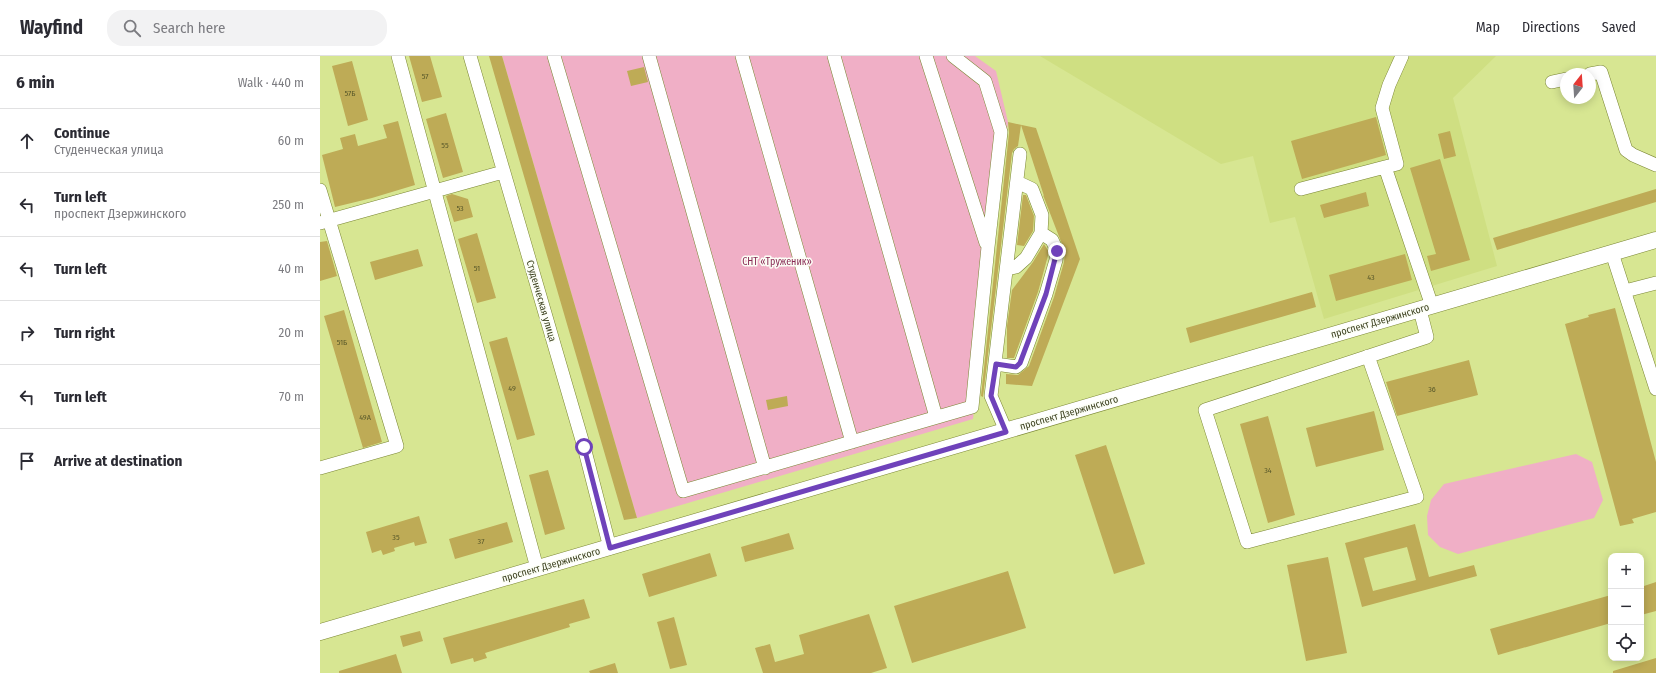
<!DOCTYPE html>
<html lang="en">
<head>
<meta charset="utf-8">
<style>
  body { margin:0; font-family:"Fira Sans Condensed",sans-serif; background:#f2f2f3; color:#2b2b33 }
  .controls { position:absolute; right:12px; bottom:12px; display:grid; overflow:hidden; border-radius:8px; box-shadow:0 2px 10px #0003 }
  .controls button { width:36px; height:36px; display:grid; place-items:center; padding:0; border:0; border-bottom:1px solid #e1e1e2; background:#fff; color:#2b2b33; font:20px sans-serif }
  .compass { position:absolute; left:1240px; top:12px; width:36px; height:36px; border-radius:50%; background:#fff; box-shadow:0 2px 10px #0003; rotate:17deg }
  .stop { position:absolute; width:12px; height:12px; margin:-9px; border:3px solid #6f42ba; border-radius:50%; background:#fff }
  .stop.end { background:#6f42ba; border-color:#fff; box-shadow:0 1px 4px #0008 }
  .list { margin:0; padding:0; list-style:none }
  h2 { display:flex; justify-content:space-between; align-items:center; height:52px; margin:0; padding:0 16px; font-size:17px }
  h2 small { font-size:13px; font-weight:400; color:#7c7c81 }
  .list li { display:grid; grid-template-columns:26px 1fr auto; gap:12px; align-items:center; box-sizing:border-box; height:64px; padding:0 16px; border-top:1px solid #e1e1e2 }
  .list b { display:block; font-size:15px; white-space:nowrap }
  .list p { margin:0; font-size:13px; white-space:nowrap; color:#7c7c81 }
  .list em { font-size:13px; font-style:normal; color:#7c7c81 }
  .icon { flex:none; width:22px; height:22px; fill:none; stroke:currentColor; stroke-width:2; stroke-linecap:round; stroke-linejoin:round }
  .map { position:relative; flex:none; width:1336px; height:617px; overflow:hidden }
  header { display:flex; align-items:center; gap:24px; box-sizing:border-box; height:56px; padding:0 20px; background:#fff; border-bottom:1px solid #e1e1e2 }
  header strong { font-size:19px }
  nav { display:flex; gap:22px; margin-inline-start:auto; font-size:14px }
  .search { width:280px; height:36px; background:#f2f2f3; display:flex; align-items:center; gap:10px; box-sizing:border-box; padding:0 14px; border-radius:16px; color:#7c7c81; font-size:15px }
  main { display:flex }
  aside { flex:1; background:#fff }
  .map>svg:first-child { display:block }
  .built { fill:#cfdf82 }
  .green { fill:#f0afc6 }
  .building { fill:#beab56; fill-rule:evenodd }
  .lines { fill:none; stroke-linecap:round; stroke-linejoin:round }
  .minor-casing { stroke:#7a8633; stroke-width:14 }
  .major-casing { stroke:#7a8633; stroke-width:17 }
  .minor { stroke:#fff; stroke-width:13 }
  .major { stroke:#fff; stroke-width:16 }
  .route { stroke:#6f42ba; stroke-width:5 }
  .labels { text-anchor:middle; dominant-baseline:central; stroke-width:3; stroke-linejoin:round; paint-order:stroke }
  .number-label { font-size:8px; fill:#5b5a2b }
  .park-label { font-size:10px; fill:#882a54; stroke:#fcfef6 }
  .street-label { font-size:10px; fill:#3a3f1d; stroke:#fcfef6 }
</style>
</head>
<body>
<header>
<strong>Wayfind</strong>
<div class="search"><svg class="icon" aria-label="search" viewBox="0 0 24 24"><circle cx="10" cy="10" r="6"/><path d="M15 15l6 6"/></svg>Search here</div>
<nav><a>Map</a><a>Directions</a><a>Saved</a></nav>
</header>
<main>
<aside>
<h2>6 min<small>Walk · 440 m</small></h2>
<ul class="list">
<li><svg class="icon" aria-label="ahead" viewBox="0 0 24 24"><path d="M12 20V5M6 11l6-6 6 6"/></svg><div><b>Continue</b><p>Студенческая улица</p></div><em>60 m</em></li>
<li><svg class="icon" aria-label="left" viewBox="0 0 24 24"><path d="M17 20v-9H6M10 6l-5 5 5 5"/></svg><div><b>Turn left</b><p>проспект Дзержинского</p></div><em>250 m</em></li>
<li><svg class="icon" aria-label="left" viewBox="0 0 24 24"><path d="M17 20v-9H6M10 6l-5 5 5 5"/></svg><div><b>Turn left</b></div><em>40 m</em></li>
<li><svg class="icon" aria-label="right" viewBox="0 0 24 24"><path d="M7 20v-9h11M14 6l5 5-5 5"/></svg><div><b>Turn right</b></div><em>20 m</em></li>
<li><svg class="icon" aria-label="left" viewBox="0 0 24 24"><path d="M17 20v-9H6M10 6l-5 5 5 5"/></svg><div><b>Turn left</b></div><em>70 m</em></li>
<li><svg class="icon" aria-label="arrive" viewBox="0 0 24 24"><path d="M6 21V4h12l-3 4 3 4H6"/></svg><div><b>Arrive at destination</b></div></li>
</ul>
</aside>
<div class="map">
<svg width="1336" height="617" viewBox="0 0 1336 617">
  <rect width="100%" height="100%" fill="#d7e692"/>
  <path class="built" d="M720 0H1176L1133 42 1177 210 1004 263 975 161 950 167 933 100 901 108Z"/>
  <path class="green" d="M182 0H655L676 15 688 66 653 363 317 462Z
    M1256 398 1272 406 1283 444 1274 462 1138 498 1120 491 1108 479 1107 460 1111 444 1124 428Z"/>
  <path class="building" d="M89 0H110L122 41 102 46Z
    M169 0H182L317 462 304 464Z
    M32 5 48 64 28 70 12 10Z
    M324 11 328 26 311 30 307 15Z
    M126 57 143 116 123 122 106 63Z
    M1056 61 1066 99 982 123 971 85Z
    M78 65 95 129 52 142 15 151 2 99 23 93 20 82 35 78 38 90 67 82 63 69Z
    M688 66 716 72 760 203 712 330 686 328V318L698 319 709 310 734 241 744 206 745 196 723 139 724 140 701 69 698 90 694 93 692 97 663 341 661 340 689 77Z
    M1130 75 1136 100 1124 103 1118 78Z
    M1120 103 1150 204 1111 215 1107 200 1116 198 1090 112Z
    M1336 133V146L1177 194 1173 182Z
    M1046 136 1049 150 1004 162 1000 149Z
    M132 138 148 143 153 161 134 166 126 140Z
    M703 139H706L714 160 713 175 704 190 697 189Z
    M157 177 176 242 157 247 138 183Z
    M7 185 17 220 0 225V186Z
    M724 188 729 196 718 236 694 302H687V270L692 234 713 206Z
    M98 193 103 210 55 224 50 206Z
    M1085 198 1092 224 1016 245 1009 219Z
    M992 236 996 251 870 287 866 272Z
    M1295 252 1336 406V456L1312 463 1314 467 1300 470 1245 268 1269 261 1268 259Z
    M24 254 62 386 43 392 4 260Z
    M187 281 215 379 197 384 169 286Z
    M1149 304 1158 339 1077 360 1066 326Z
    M467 340 468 350 448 354 446 344Z
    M1054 355 1064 394 996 411 986 372Z
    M948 360 975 459 948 467 920 368Z
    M786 389 825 508 794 518 755 399Z
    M228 414 245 473 225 479 209 419Z
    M99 460 107 487 95 490 94 486 74 492 75 495 63 499 61 494 52 497 46 476Z
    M187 466 193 486 135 503 129 483Z
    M1095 468 1109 521 1154 509 1157 520 1042 551 1025 487ZM1087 491 1096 524 1053 535 1044 502Z
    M469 477 474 493 425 506 421 491Z
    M390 497 397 520 329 541 322 518Z
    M1008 501 1027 597 986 605 967 509Z
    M688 515 706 572 592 607 574 550Z
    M1336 526V555L1321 559V531Z
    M1291 539V567L1178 599 1170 573Z
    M264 543 270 562 249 568 250 571 165 597 167 602 154 606 153 602 131 608 123 582Z
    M549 558 567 612 551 617H443L435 592 450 588 455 606 484 598 479 579Z
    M354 561 367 609 350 613 337 566Z
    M100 575 103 585 83 591 80 580Z
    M76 598 82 617H19V615Z
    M1336 602V617H1293V615Z
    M295 607 298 617H270L269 615Z"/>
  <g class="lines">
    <defs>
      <path id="minor" d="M78 0 217 512
        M150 0 264 391 290 492
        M234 0 363 435 652 351 668 191 681 76 665 25 633 0
        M329 0 445 412
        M422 0 532 386
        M514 0 616 361
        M606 0 666 187
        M1082 0 1069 29 1062 52 1077 108 1065 111 1112 250
        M1270 18 1281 16 1306 94 1313 99 1336 109
        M1232 26 1246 23
        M981 133 1065 111
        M0 134 77 390 0 412
        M0 167 183 116
        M1292 197 1336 333
        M687 213 696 211 706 202 721 177 722 159 712 133 697 126
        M1305 235 1336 227
        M1048 300 1097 441 927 486 885 354 1107 281 1100 254
        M676 308 696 311 701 307 726 238 736 204 737 195 732 184 721 177
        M686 375 671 340 700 98"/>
      <path id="major" d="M0 576 1336 184"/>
    </defs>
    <use href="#minor" class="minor-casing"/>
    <use href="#major" class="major-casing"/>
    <use href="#minor" class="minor"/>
    <use href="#major" class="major"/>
  </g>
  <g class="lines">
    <path class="route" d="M264 391 290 492 686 376 671 340 676 308 696 311 700 307 726 238 737 195"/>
  </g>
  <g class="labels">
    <g class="number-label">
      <text x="105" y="20">57</text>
      <text x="30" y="37">57Б</text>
      <text x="125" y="89">55</text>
      <text x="140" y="152">53</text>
      <text x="157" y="212">51</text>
      <text x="1051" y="221">43</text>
      <text x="22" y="286">51Б</text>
      <text x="192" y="332">49</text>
      <text x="1112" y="333">36</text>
      <text x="45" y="361">49А</text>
      <text x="948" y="414">34</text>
      <text x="76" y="481">35</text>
      <text x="161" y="485">37</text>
    </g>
    <g class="park-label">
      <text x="457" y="206">СНТ «Труженик»</text>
    </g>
    <g class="street-label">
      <text transform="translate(221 245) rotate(74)">Студенческая улица</text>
      <text transform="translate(1060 265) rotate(-16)">проспект Дзержинского</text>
      <text transform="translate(749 357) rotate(-16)">проспект Дзержинского</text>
      <text transform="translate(231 509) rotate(-16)">проспект Дзержинского</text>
    </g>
  </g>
</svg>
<div class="controls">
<button>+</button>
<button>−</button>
<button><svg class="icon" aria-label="locate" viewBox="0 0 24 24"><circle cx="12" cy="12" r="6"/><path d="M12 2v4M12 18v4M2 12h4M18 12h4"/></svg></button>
</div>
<svg class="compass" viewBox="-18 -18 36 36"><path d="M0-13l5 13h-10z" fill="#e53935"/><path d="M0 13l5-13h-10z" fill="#7c7c81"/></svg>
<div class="stop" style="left:264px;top:391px"></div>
<div class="stop end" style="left:737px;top:195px"></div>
</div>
</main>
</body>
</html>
